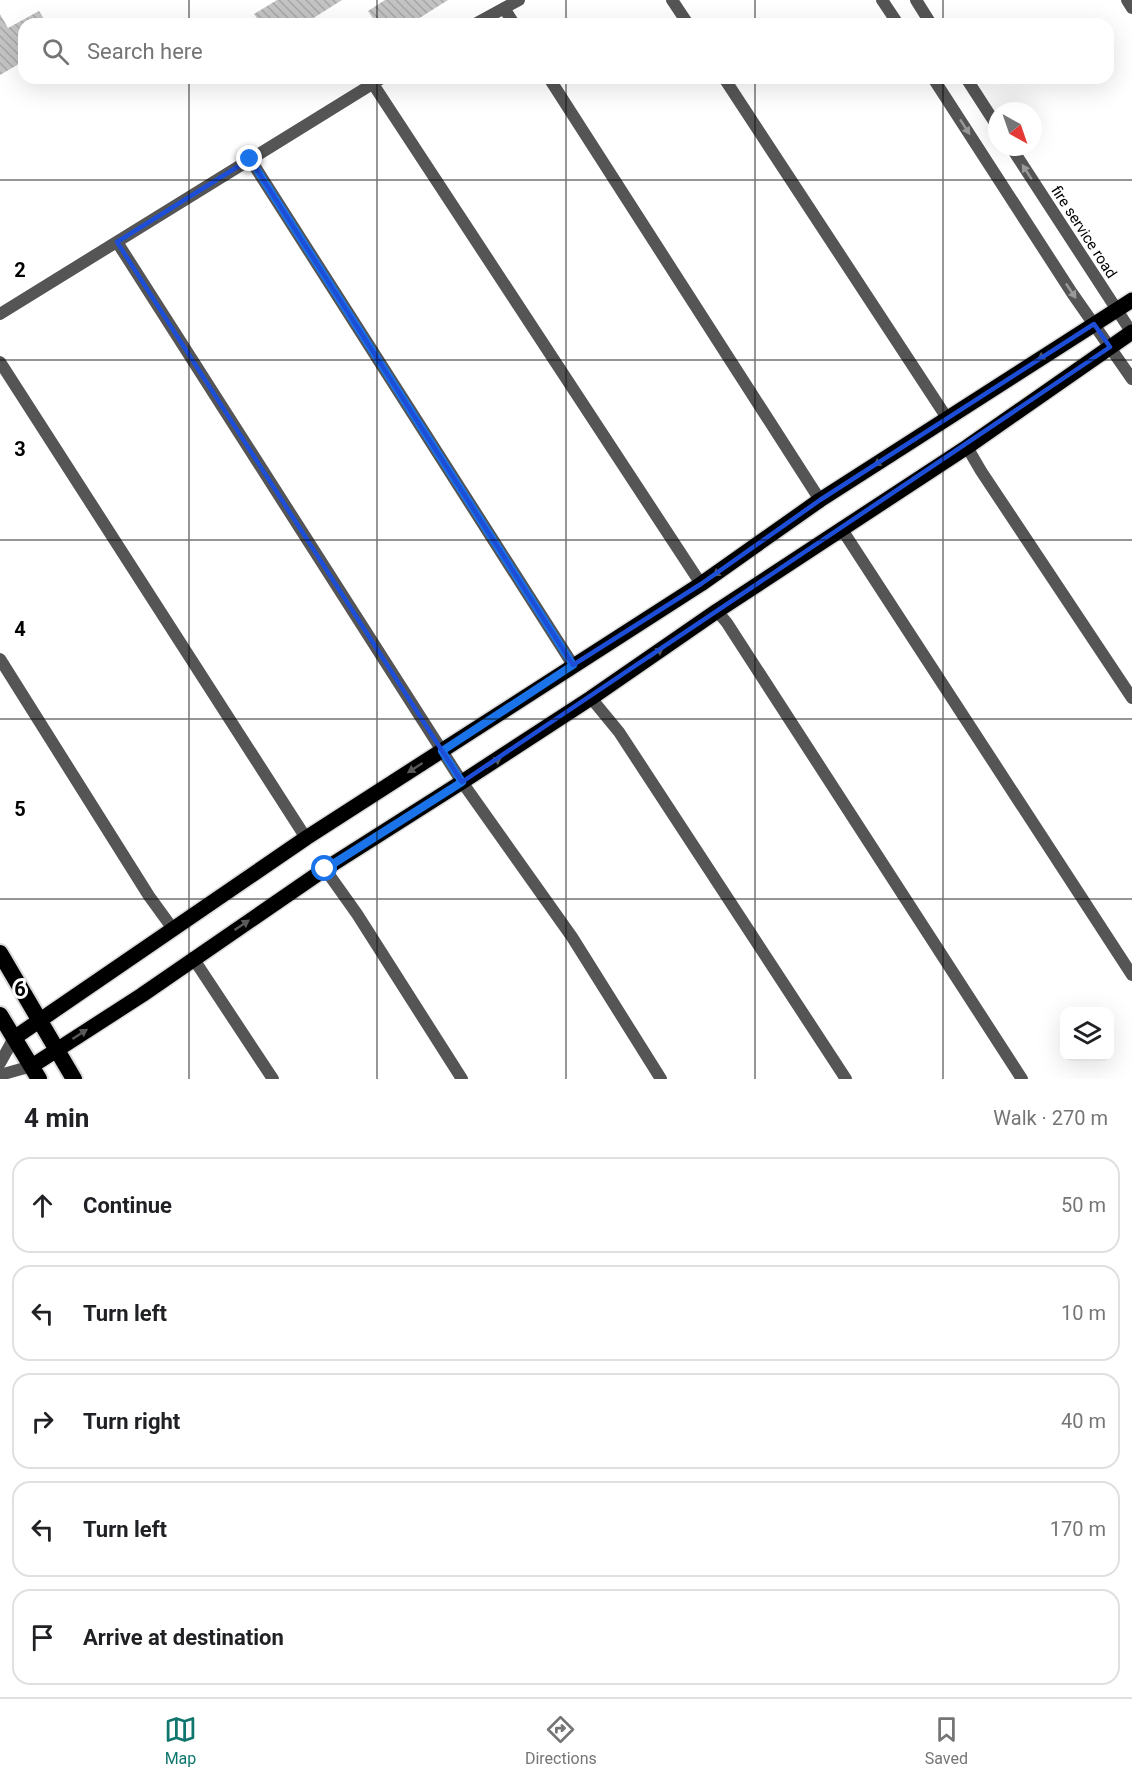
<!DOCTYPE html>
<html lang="en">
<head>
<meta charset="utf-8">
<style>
  body { margin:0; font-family:Roboto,sans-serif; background:#f2f2f2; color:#202124 }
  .controls { position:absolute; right:18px; bottom:18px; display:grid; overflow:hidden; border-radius:12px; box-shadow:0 6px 24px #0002 }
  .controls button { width:54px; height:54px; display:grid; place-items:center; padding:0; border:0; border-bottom:2px solid #e0e0e0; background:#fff; color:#202124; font:30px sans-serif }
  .compass { position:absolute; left:988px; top:102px; width:54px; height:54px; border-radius:50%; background:#fff; box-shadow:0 6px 24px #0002; rotate:140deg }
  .stop { position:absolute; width:18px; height:18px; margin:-14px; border:4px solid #1a73e8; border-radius:50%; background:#fff }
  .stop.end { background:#1a73e8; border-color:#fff; box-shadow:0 2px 6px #0008 }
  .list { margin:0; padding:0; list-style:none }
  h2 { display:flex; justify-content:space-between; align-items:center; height:78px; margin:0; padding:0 24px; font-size:26px }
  h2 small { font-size:20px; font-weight:400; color:#757577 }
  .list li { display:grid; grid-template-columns:39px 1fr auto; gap:18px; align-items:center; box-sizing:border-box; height:96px; margin:0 12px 12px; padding:0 12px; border:2px solid #e0e0e0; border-radius:18px }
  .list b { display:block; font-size:22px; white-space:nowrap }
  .list em { font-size:20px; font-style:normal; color:#757577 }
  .icon { flex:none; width:33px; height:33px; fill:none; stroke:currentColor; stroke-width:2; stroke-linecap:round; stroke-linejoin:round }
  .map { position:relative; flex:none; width:1132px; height:1079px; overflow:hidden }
  .search { position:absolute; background:#fff; box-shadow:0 6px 24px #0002; left:18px; right:18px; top:18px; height:66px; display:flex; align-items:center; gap:15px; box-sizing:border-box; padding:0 21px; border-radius:18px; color:#757577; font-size:22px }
  .sheet { height:618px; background:#fff }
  nav { display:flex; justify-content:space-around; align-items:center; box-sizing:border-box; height:84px; border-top:2px solid #e0e0e0; background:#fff; font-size:16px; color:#757577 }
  nav a { display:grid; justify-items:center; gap:3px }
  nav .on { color:#0f766e }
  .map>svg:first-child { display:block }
  .building { fill:url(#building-back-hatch) }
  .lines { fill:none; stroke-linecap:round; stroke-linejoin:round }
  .primary-casing { stroke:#dbdbdb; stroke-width:18 }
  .trunk-casing { stroke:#dbdbdb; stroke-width:20 }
  .minor { stroke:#555; stroke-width:12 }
  .tertiary { stroke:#555; stroke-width:12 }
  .primary { stroke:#000; stroke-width:15 }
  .trunk { stroke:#000; stroke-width:16 }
  .oneway { fill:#999 }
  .oneway2 { fill:#595959 }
  .route { stroke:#1a73e8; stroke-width:8 }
  .marked { fill:none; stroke:#1d4ed8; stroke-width:4.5; stroke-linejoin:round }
  .grid { fill:none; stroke:#000; stroke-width:1.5; stroke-opacity:0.55 }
  .labels { text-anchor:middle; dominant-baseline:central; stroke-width:6; stroke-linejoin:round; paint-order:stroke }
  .street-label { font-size:15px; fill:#000; stroke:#fff }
  .grid-label { font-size:20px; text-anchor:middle; font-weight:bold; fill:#000; stroke:#fff; stroke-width:6; stroke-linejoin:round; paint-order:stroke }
</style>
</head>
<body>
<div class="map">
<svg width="1132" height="1079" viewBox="0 0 1132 1079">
  <defs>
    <pattern id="building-back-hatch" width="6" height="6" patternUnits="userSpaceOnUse" patternTransform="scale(1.5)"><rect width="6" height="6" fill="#c4c4c4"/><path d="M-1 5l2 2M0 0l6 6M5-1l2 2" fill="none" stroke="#a7a7a7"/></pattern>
  </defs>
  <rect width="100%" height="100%" fill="#fff"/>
  <path class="building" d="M277 0H342L304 24H261L254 14Z
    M385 0H448L410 24H377L368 11Z
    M39 11 47 24H24V61L0 75V14L8 28Z"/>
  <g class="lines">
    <defs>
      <path id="primary" d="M14 1038 306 838 701 584 820 500 1132 300
        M32 1066 142 995 325 869 462 782 591 698 717 611 967 447 1132 332"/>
      <path id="trunk" d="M0 953 74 1079
        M0 1015 39 1079"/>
    </defs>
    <use href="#primary" class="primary-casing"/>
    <use href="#trunk" class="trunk-casing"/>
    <path class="minor" d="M672 0 688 24
      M1127 0 1132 8
      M504 8 514 24
      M475 24 519 0
      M549 78 820 500
      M724 78 947 418
      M373 84 701 584
      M250 159 573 665
      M117 242 462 782 572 937 661 1079
      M0 314 382 78
      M0 362 306 838
      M967 447 981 471 1132 698
      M841 528 1132 975
      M717 611 727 623 1022 1079
      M0 659 149 896 173 929
      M591 698 619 732 846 1079
      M325 869 357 914 462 1079
      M193 958 273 1079"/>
    <path class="tertiary" d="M882 0 898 24
      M916 0 931 24
      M933 78 1072 293 1132 379
      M966 78 997 126
      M1011 147 1132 333
      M0 1063 14 1038
      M0 1075 32 1066"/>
    <use href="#primary" class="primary"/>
    <use href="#trunk" class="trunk"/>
  </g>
  <defs><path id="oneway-solid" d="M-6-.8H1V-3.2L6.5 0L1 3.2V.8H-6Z" transform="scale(1.5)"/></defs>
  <g class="oneway">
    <use href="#oneway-solid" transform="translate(965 127) rotate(57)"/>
    <use href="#oneway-solid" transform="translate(1027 172) rotate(-123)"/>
    <use href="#oneway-solid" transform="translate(1071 291) rotate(56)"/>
  </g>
  <g class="oneway2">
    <use href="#oneway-solid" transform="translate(1045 355) rotate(147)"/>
    <use href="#oneway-solid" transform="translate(881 461) rotate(147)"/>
    <use href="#oneway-solid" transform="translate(720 571) rotate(145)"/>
    <use href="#oneway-solid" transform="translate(656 653) rotate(-35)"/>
    <use href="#oneway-solid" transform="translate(494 762) rotate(-33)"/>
    <use href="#oneway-solid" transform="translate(415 768) rotate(147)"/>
    <use href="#oneway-solid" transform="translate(242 925) rotate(-34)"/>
    <use href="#oneway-solid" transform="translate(80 1034) rotate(-33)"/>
  </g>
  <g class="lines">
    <path class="route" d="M250 159 573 665 442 751 462 782 325 869"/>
  </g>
  <path class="marked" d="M250 159 573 665 701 584 820 500 1094 324 1110 347 462 782 117 242Z"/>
  <path class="grid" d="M189 0V24M377 0V24M566 0V24M755 0V24M943 0V24M189 78V1079M377 78V1079M566 78V1079M755 78V1079M943 78V1079M0 180H1132M0 360H1132M0 540H1132M0 719H1132M0 899H1132"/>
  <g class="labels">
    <g class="street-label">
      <text transform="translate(1084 232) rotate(57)">fire service road</text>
    </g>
  </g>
  <g class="grid-label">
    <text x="20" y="277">2</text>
    <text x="20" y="456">3</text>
    <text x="20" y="636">4</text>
    <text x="20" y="816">5</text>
    <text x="20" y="996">6</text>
  </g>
</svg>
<div class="controls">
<button><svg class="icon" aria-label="layers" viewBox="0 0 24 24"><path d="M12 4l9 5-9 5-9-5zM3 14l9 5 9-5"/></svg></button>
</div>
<svg class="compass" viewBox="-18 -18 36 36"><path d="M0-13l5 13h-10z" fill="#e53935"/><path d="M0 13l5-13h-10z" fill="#757577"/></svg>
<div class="stop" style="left:325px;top:869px"></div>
<div class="stop end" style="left:250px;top:159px"></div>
<div class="search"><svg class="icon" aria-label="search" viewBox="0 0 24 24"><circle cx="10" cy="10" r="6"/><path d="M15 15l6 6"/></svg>Search here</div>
</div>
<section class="sheet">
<h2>4 min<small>Walk · 270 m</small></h2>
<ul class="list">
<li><svg class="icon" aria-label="ahead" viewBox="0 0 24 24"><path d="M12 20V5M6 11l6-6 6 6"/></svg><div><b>Continue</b></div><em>50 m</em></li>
<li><svg class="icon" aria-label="left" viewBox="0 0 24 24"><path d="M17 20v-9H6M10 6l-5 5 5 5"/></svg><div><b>Turn left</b></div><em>10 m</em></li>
<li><svg class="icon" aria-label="right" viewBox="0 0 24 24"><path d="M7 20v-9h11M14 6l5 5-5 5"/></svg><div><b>Turn right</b></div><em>40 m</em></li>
<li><svg class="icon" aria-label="left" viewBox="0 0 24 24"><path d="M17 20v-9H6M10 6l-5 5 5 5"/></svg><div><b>Turn left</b></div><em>170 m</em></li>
<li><svg class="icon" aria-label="arrive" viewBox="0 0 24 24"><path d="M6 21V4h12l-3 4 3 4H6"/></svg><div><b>Arrive at destination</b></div></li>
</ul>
</section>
<nav>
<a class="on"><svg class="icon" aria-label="map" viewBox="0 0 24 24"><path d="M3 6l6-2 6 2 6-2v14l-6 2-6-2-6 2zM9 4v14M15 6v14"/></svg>Map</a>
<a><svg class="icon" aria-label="directions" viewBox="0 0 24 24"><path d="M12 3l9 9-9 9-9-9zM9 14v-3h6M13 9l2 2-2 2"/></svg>Directions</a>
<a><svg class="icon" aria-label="saved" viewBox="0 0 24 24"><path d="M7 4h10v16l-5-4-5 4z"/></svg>Saved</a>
</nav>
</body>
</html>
